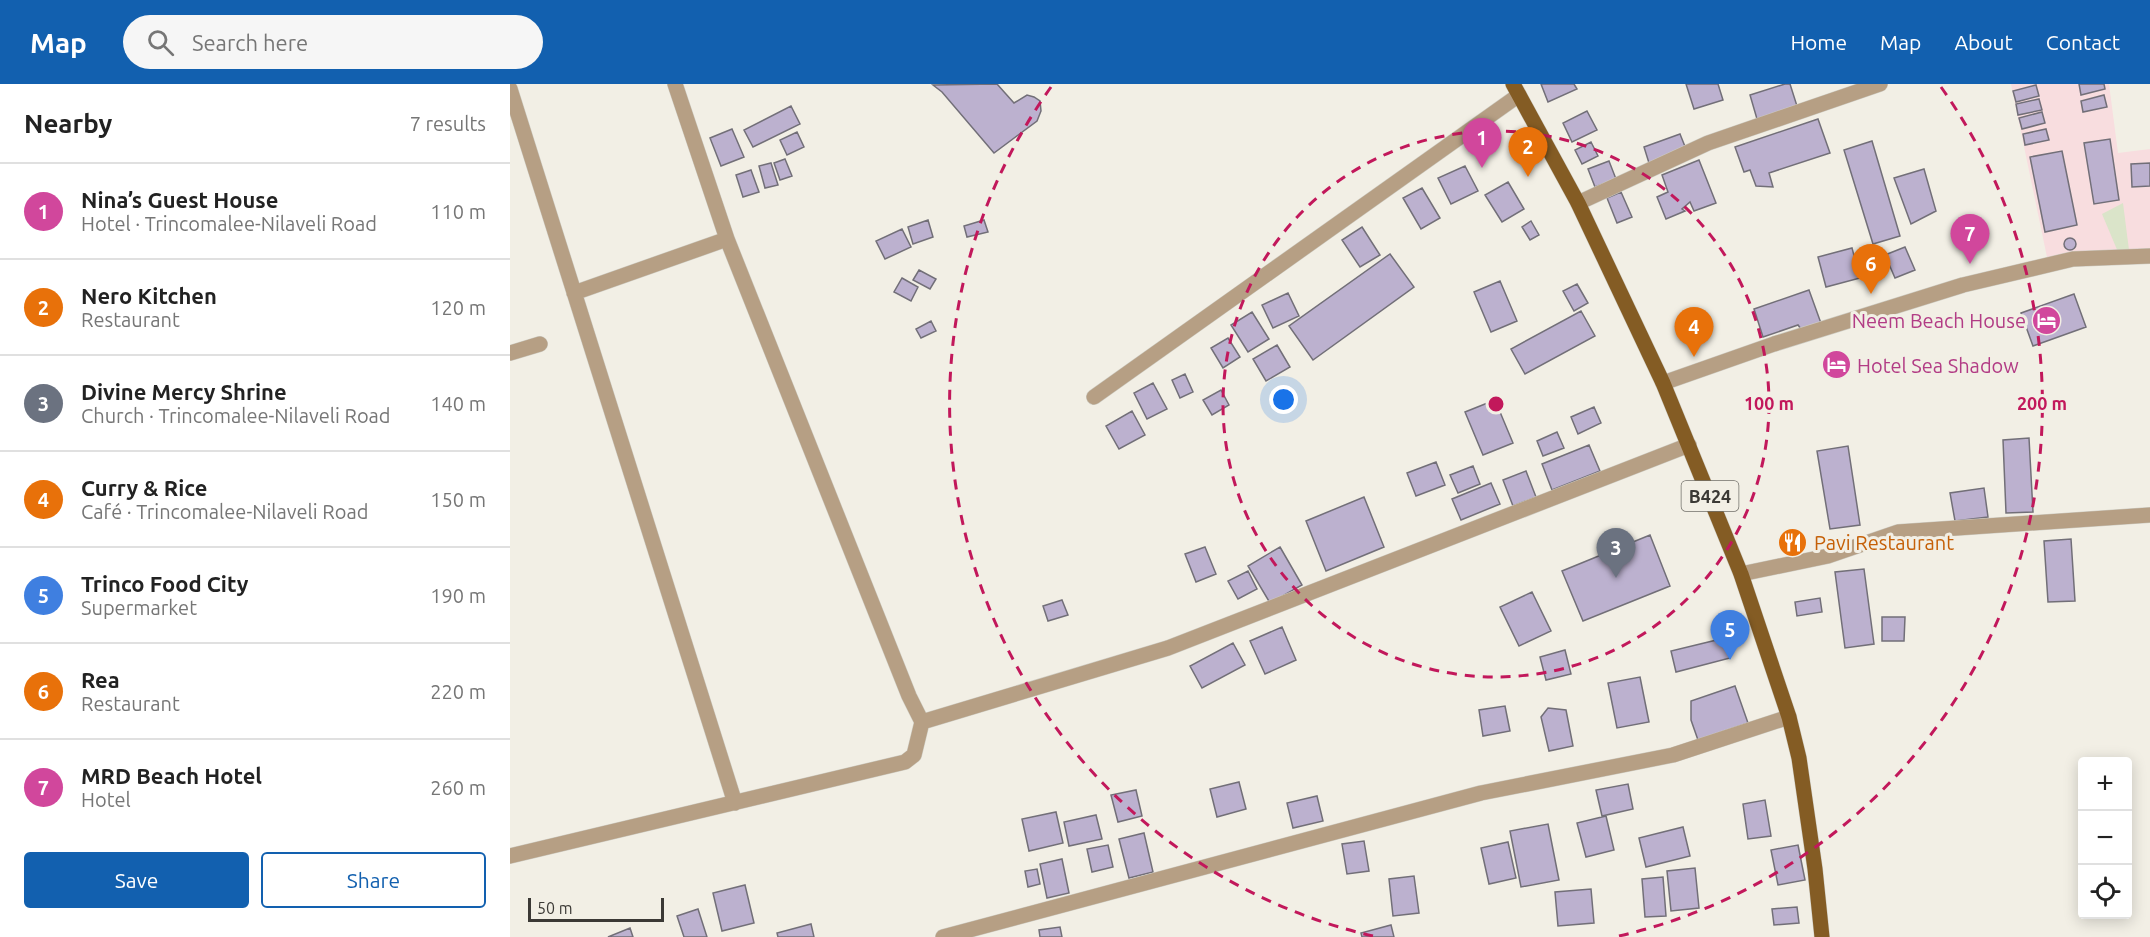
<!DOCTYPE html>
<html lang="en">
<head>
<meta charset="utf-8">
<style>
  body { margin:0; font-family:Ubuntu,sans-serif; background:#f6f6f6; color:#222 }
  .controls { position:absolute; right:18px; bottom:18px; display:grid; overflow:hidden; border-radius:6px; box-shadow:0 3px 15px #0003 }
  .controls button { width:54px; height:54px; display:grid; place-items:center; padding:0; border:0; border-bottom:2px solid #e0e0e0; background:#fff; color:#222; font:30px sans-serif }
  .scale { position:absolute; left:18px; bottom:15px; width:136px; box-sizing:border-box; padding-left:6px; border:3px solid #3b3935; border-top:0; font-size:16px; line-height:21px; white-space:nowrap; color:#3b3935; -webkit-text-stroke:4px #f2efe5; paint-order:stroke }
  .you { position:absolute; left:774px; top:316px; width:21px; height:21px; margin:-15px; border:4px solid #fff; border-radius:50%; background:#1a73e8; box-shadow:0 0 0 9px #1a73e833 }
  .badge { display:grid; place-items:center; width:39px; height:39px; border-radius:50%; background:#1260af; color:#fff; font-size:20px; font-weight:700 }
  .pin { position:absolute; translate:-50% -50px; filter:drop-shadow(0 2px 3px #0008) }
  .pin::after { content:''; position:absolute; top:32px; width:21px; height:18px; background:inherit; clip-path:polygon(0 0,100% 0,50% 100%) }
  .list { margin:0; padding:0; list-style:none }
  h2 { display:flex; justify-content:space-between; align-items:center; height:78px; margin:0; padding:0 24px; font-size:26px }
  h2 small { font-size:20px; font-weight:400; color:#767676 }
  .list li { display:grid; grid-template-columns:39px 1fr auto; gap:18px; align-items:center; box-sizing:border-box; height:96px; padding:0 24px; border-top:2px solid #e0e0e0 }
  .list b { display:block; font-size:22px; white-space:nowrap }
  .list p { margin:0; font-size:20px; white-space:nowrap; color:#767676 }
  .list em { font-size:20px; font-style:normal; color:#767676 }
  .actions { display:flex; gap:12px; padding:18px 24px }
  .actions a { flex:1; padding:14px 0; border:2px solid #1260af; border-radius:6px; text-align:center; font-size:21px; color:#1260af }
  .actions .main { background:#1260af; color:#fff }
  .icon { flex:none; width:33px; height:33px; fill:none; stroke:currentColor; stroke-width:2; stroke-linecap:round; stroke-linejoin:round }
  .map { position:relative; flex:none; width:1640px; height:853px; overflow:hidden }
  header { display:flex; align-items:center; gap:36px; box-sizing:border-box; height:84px; padding:0 30px; background:#1260af; color:#fff }
  header strong { font-size:28px }
  nav { display:flex; gap:33px; margin-inline-start:auto; font-size:21px }
  .search { width:420px; height:54px; background:#f6f6f6; display:flex; align-items:center; gap:15px; box-sizing:border-box; padding:0 21px; border-radius:33px; color:#767676; font-size:22px }
  main { display:flex }
  aside { flex:1; background:#fff }
  .map>svg:first-child { display:block }
  .commercial { fill:#f8dddf }
  .green { fill:#dae4c9 }
  .building { fill:#bcb1cf; stroke:#726f78; stroke-width:1.5 }
  .lines { fill:none; stroke-linecap:round; stroke-linejoin:round }
  .minor-casing { stroke:#cdcbc2; stroke-width:16 }
  .major-casing { stroke:#cdcbc2; stroke-width:16 }
  .minor { stroke:#b69f84; stroke-width:15 }
  .major { stroke:#845c24; stroke-width:15 }
  .ring { fill:none; stroke:#c2185b; stroke-width:3; stroke-dasharray:10 8 }
  .labels { text-anchor:middle; dominant-baseline:central; stroke-width:6; stroke-linejoin:round; paint-order:stroke }
  .shield { fill:#f2efe5; stroke:#72706a; stroke-width:1.5 }
  .shield-label { font-size:18px; font-weight:bold; fill:#3b3935 }
  .hotel-label { font-size:20px; fill:#b23c85; stroke:#f2efe5; text-anchor:end }
  .food-label { font-size:20px; fill:#c56008; stroke:#f2efe5; text-anchor:start }
  .centre { fill:#c2185b; stroke:#f2efe5; stroke-width:3 }
  .ring-label { font-size:18px; text-anchor:middle; font-weight:bold; fill:#c2185b; stroke:#f2efe5; stroke-width:6; stroke-linejoin:round; paint-order:stroke }
</style>
</head>
<body>
<header>
<strong>Map</strong>
<div class="search"><svg class="icon" aria-label="search" viewBox="0 0 24 24"><circle cx="10" cy="10" r="6"/><path d="M15 15l6 6"/></svg>Search here</div>
<nav><a>Home</a><a>Map</a><a>About</a><a>Contact</a></nav>
</header>
<main>
<aside>
<h2>Nearby<small>7 results</small></h2>
<ul class="list">
<li><span class="badge" style="background:#d1479c">1</span><div><b>Nina’s Guest House</b><p>Hotel · Trincomalee-Nilaveli Road</p></div><em>110 m</em></li>
<li><span class="badge" style="background:#e8710a">2</span><div><b>Nero Kitchen</b><p>Restaurant</p></div><em>120 m</em></li>
<li><span class="badge" style="background:#6b7280">3</span><div><b>Divine Mercy Shrine</b><p>Church · Trincomalee-Nilaveli Road</p></div><em>140 m</em></li>
<li><span class="badge" style="background:#e8710a">4</span><div><b>Curry &amp; Rice</b><p>Café · Trincomalee-Nilaveli Road</p></div><em>150 m</em></li>
<li><span class="badge" style="background:#3f7fe0">5</span><div><b>Trinco Food City</b><p>Supermarket</p></div><em>190 m</em></li>
<li><span class="badge" style="background:#e8710a">6</span><div><b>Rea</b><p>Restaurant</p></div><em>220 m</em></li>
<li><span class="badge" style="background:#d1479c">7</span><div><b>MRD Beach Hotel</b><p>Hotel</p></div><em>260 m</em></li>
</ul>
<div class="actions"><a class="main">Save</a><a>Share</a></div>
</aside>
<div class="map">
<svg width="1640" height="853" viewBox="0 0 1640 853">
  <rect width="100%" height="100%" fill="#f2efe5"/>
  <path class="commercial" d="M1501 0H1599L1608 69 1640 65V166L1538 178Z"/>
  <path class="green" d="M1613 119 1619 166 1608 168 1592 130Z"/>
  <path class="building" d="M487 0 504 19 517 11 524 13 530 17 531 27 527 37 484 69 432 8 423 1Z
    M1031 0H1064L1067 5 1038 18Z
    M1176 0H1208L1213 16 1184 25Z
    M1275 0H1280L1287 22 1247 35 1240 11Z
    M1569 0H1594L1595 5 1571 11Z
    M1526 1 1529 12 1506 18 1503 7Z
    M1594 11 1597 23 1573 28 1571 17Z
    M1529 15 1532 26 1508 31 1506 20Z
    M281 22 290 40 243 63 234 46Z
    M1077 27 1087 46 1062 58 1053 39Z
    M1532 28 1535 39 1512 45 1509 34Z
    M1308 35 1320 69 1259 89 1263 103 1246 102 1240 86 1234 88 1225 63Z
    M222 45 234 73 211 82 200 54Z
    M1536 45 1539 56 1515 61 1513 50Z
    M287 48 294 63 277 71 270 56Z
    M1170 50 1176 65 1139 79 1134 63Z
    M1600 55 1609 116 1584 120 1574 59Z
    M1362 57 1390 152 1363 160 1334 66Z
    M1081 58 1088 72 1072 80 1065 66Z
    M1552 67 1567 141 1535 148 1520 73Z
    M275 75 282 92 270 96 264 79Z
    M1189 76 1206 119 1184 127 1180 118 1172 125 1175 127 1156 135 1147 113 1158 108 1152 91Z
    M1099 77 1106 95 1085 103 1078 85Z
    M261 79 268 101 255 104 249 82Z
    M1640 79V102L1622 103 1621 80Z
    M955 82 968 107 941 120 928 94Z
    M1414 85 1426 127 1401 140 1384 94Z
    M241 86 249 108 233 113 226 91Z
    M998 98 1014 125 992 138 975 111Z
    M912 104 930 134 911 145 893 114Z
    M1111 108 1122 133 1107 139 1097 114Z
    M418 136 423 153 403 160 398 143Z
    M474 136 478 148 457 153 454 142Z
    M1021 137 1029 151 1020 156 1012 143Z
    M852 143 870 171 850 183 832 156Z
    M392 145 401 163 375 175 366 157Z
    M1554 160a6 6 0 1 1 12 0a6 6 0 1 1-12 0Z
    M1395 163 1405 186 1385 194 1375 171Z
    M1342 164 1350 194 1316 203 1308 173Z
    M880 170 904 203 803 276 779 242Z
    M409 186 426 195 420 205 403 196Z
    M392 194 408 203 401 217 384 208Z
    M990 197 1007 237 981 248 964 208Z
    M1067 200 1078 219 1064 227 1053 207Z
    M1299 206 1312 242 1294 249 1288 241 1253 253 1244 225Z
    M778 209 789 232 763 244 752 221Z
    M1564 210 1576 243 1523 262 1511 229Z
    M1071 227 1085 252 1015 290 1001 265Z
    M742 228 759 255 738 268 721 241Z
    M421 237 426 247 411 254 406 245Z
    M718 254 730 273 713 284 701 264Z
    M767 261 780 283 756 297 743 275Z
    M675 290 683 308 670 314 662 296Z
    M643 299 657 325 637 335 624 309Z
    M711 306 719 321 702 331 693 316Z
    M985 316 1003 359 973 371 955 328Z
    M1084 323 1091 339 1068 350 1061 333Z
    M622 327 635 351 609 365 596 342Z
    M1047 348 1054 364 1033 372 1027 357Z
    M1519 354 1523 428 1496 429 1493 356Z
    M1079 361 1090 387 1042 406 1032 380Z
    M1338 362 1350 441 1320 445 1307 367Z
    M926 378 935 401 906 412 897 389Z
    M963 382 970 400 948 409 940 391Z
    M1016 387 1026 413 1003 422 993 396Z
    M981 399 990 420 951 436 942 415Z
    M1474 404 1478 433 1445 437 1440 409Z
    M854 413 874 463 816 487 796 437Z
    M1140 451 1160 502 1073 537 1052 487Z
    M1561 455 1565 517 1538 518 1534 457Z
    M695 463 706 490 686 498 675 470Z
    M770 463 792 501 760 519 738 482Z
    M1354 485 1364 560 1335 564 1325 488Z
    M738 487 747 505 728 515 718 497Z
    M1022 508 1041 547 1009 562 990 523Z
    M1310 514 1312 528 1287 532 1285 518Z
    M552 516 558 531 538 537 533 522Z
    M1372 533H1395L1394 557H1372Z
    M772 543 786 576 755 590 740 557Z
    M1215 554 1220 574 1166 588 1161 567Z
    M723 559 735 581 692 604 680 582Z
    M1055 566 1061 590 1036 596 1030 573Z
    M1130 593 1139 638 1107 644 1098 599Z
    M1225 602 1238 639 1188 656 1181 636V617Z
    M995 622 1000 647 973 652 969 626Z
    M1038 624 1056 626 1063 662 1039 667 1031 633Z
    M729 698 736 725 707 733 700 705Z
    M1118 700 1123 725 1092 732 1086 706Z
    M626 706 632 732 608 738 601 711Z
    M807 712 813 737 783 744 777 719Z
    M1255 716 1261 752 1238 755 1233 720Z
    M546 728 553 759 519 767 512 735Z
    M586 731 592 755 559 762 554 738Z
    M1096 732 1104 766 1076 773 1067 739Z
    M1038 740 1049 796 1011 803 1000 747Z
    M1173 743 1180 772 1136 783 1129 754Z
    M634 749 643 788 619 794 609 755Z
    M854 757 859 787 837 790 832 760Z
    M998 758 1006 794 979 800 971 764Z
    M598 761 603 783 582 788 577 765Z
    M1288 761 1295 796 1268 801 1261 766Z
    M552 775 559 809 537 814 530 780Z
    M1185 784 1189 824 1161 827 1157 787Z
    M527 785 530 800 518 803 515 787Z
    M904 792 909 829 883 832 879 795Z
    M1153 793 1156 832 1135 833 1132 795Z
    M235 801 244 839 212 847 203 809Z
    M1081 805 1084 839 1048 842 1045 808Z
    M1287 823 1289 839 1264 841 1262 825Z
    M188 825 197 853H174L167 832Z
    M301 840 304 853H268L267 849Z
    M881 841 884 853H852L851 849Z
    M550 843 552 853H530L529 846Z
    M120 844 123 853H98Z"/>
  <g class="lines">
    <defs>
      <path id="minor" d="M165 0 217 155 399 612 412 638
        M0 5 225 719
        M1068 119 1198 59 1370 0
        M64 209 217 155
        M0 269 30 260
        M1153 299 1264 260 1453 201 1563 175 1640 172
        M584 313 1009 11
        M1231 490 1318 472 1388 448 1640 431
        M0 772 395 678 404 671 412 638 658 564 1179 361
        M433 853 971 709 1163 671 1279 633"/>
      <path id="major" d="M1003 0 1068 119 1153 299 1231 490 1279 633 1289 674 1305 785 1312 853"/>
    </defs>
    <use href="#minor" class="minor-casing"/>
    <use href="#major" class="major-casing"/>
    <use href="#minor" class="minor"/>
    <use href="#major" class="major"/>
  </g>
  <g class="ring">
    <circle cx="986" cy="320" r="273"/>
    <path d="M863 852A546 546 0 0 1 541 3M1431 3A546 546 0 0 1 1109 852"/>
  </g>
  <defs>
    <symbol id="hotel-disc" viewBox="-11 -11 22 22"><circle r="9.5" fill="#d1479c" stroke="#f2efe5"/><path d="M-6-4.5h1.5V1H6V5H4.5V3h-9V5H-6ZM-4 0a1.8 1.8 0 1 1 3.6 0ZM.5 0V-2.5h3Q6-2.5 6 0Z" fill="#fff"/></symbol>
    <symbol id="restaurant-disc" viewBox="-11 -11 22 22"><circle r="9.5" fill="#e8710a" stroke="#f2efe5"/><path d="M-5-6h1v4h1v-4h1v4h1v-4h1v5L-1.5 .5V6h-2V.5L-5-1ZM5-6V6H3V1.5H1.5Q1.5-4 5-6Z" fill="#fff"/></symbol>
  </defs>
  <g fill-rule="evenodd">
    <use href="#hotel-disc" x="1520" y="220" width="33" height="33"/>
    <use href="#hotel-disc" x="1310" y="264" width="33" height="33"/>
    <use href="#restaurant-disc" x="1266" y="442" width="33" height="33"/>
  </g>
  <g class="labels">
    <rect class="shield" x="1171.5" y="397" width="57" height="30" rx="4.5"/>
    <g class="shield-label">
      <text x="1200" y="412">B424</text>
    </g>
    <g class="hotel-label">
      <text x="1516" y="236">Neem Beach House</text>
      <text x="1347" y="281" text-anchor="start">Hotel Sea Shadow</text>
    </g>
    <g class="food-label">
      <text x="1304" y="458">Pavi Restaurant</text>
    </g>
  </g>
  <circle cx="986" cy="320" r="9" class="centre"/>
  <g class="ring-label">
    <text x="1259" y="326">100 m</text>
    <text x="1532" y="326">200 m</text>
  </g>
</svg>
<div class="controls">
<button>+</button>
<button>−</button>
<button><svg class="icon" aria-label="locate" viewBox="0 0 24 24"><circle cx="12" cy="12" r="6"/><path d="M12 2v4M12 18v4M2 12h4M18 12h4"/></svg></button>
</div>
<div class="scale">50 m</div>
<div class="you"></div>
<div class="pin badge" style="left:972px;top:84px;background:#d1479c">1</div>
<div class="pin badge" style="left:1018px;top:93px;background:#e8710a">2</div>
<div class="pin badge" style="left:1106px;top:494px;background:#6b7280">3</div>
<div class="pin badge" style="left:1184px;top:273px;background:#e8710a">4</div>
<div class="pin badge" style="left:1220px;top:576px;background:#3f7fe0">5</div>
<div class="pin badge" style="left:1361px;top:210px;background:#e8710a">6</div>
<div class="pin badge" style="left:1460px;top:180px;background:#d1479c">7</div>
</div>
</main>
</body>
</html>
